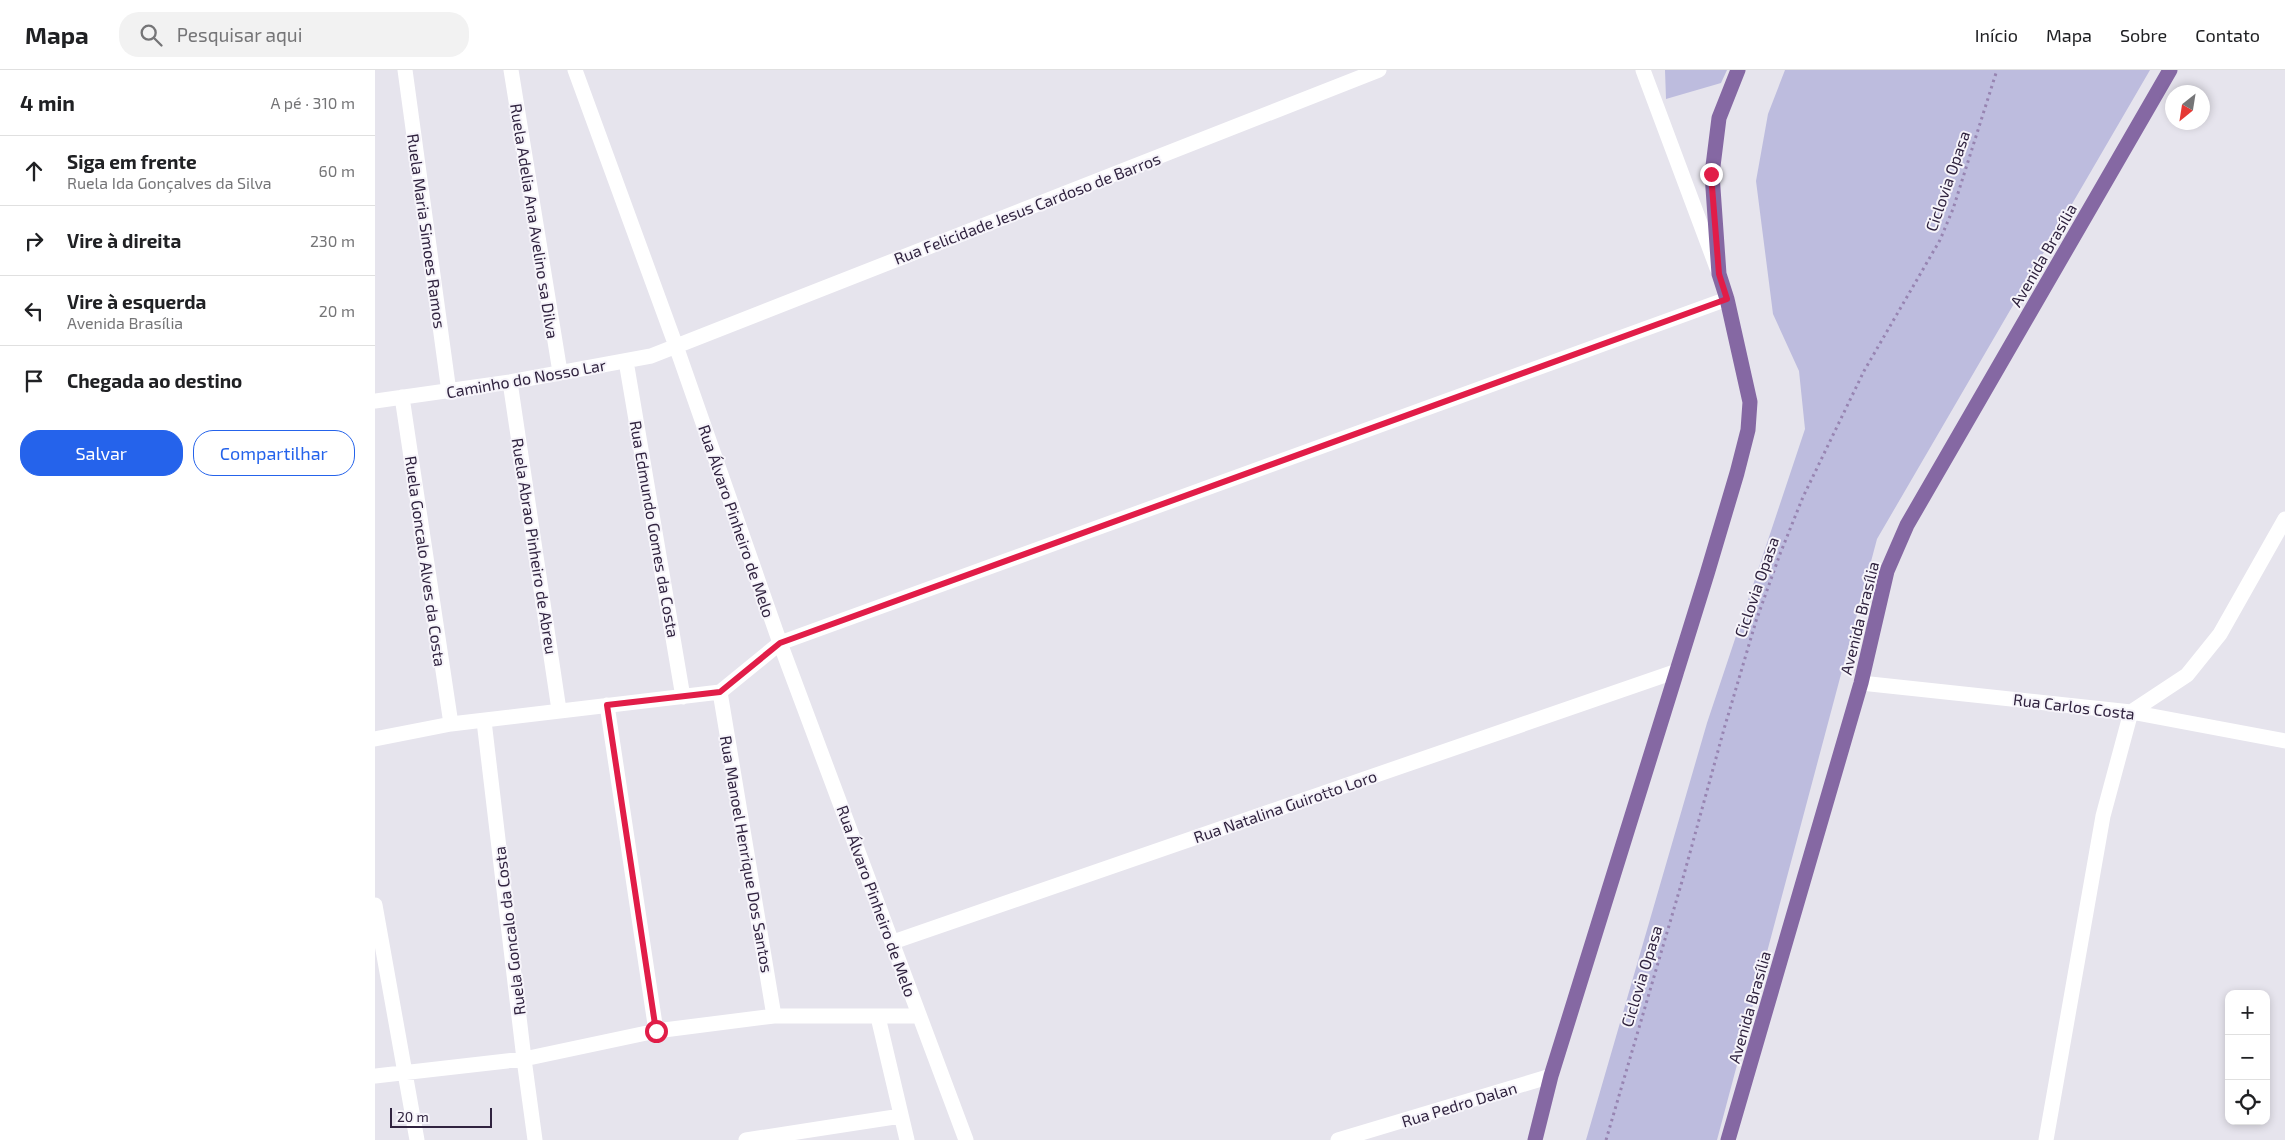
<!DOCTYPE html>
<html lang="pt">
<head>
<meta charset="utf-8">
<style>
  body { margin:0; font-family:"Exo 2",sans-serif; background:#f2f2f2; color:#202124 }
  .controls { position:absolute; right:15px; bottom:15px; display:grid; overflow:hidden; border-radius:10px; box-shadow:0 2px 8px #0003 }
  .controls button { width:45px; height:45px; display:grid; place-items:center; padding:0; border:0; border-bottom:1px solid #e0e0e0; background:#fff; color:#202124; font:25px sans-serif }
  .compass { position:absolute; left:1790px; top:15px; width:45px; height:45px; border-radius:50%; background:#fff; box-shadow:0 2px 8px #0003; rotate:210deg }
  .scale { position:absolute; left:15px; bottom:12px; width:102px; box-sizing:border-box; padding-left:5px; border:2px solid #30233f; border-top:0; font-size:14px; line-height:18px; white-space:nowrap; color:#30233f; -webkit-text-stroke:4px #f6f4fa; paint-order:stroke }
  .stop { position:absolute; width:15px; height:15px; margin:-11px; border:4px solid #e11d48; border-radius:50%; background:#fff }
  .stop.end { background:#e11d48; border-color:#fff; box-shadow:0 1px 5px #0008 }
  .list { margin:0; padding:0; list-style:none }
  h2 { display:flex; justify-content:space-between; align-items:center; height:65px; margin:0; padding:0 20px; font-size:21px }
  h2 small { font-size:16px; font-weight:400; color:#757577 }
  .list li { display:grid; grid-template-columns:32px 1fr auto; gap:15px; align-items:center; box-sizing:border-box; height:70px; padding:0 20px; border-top:1px solid #e0e0e0 }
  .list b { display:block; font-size:19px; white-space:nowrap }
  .list p { margin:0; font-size:16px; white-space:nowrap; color:#757577 }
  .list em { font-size:16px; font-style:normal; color:#757577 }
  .actions { display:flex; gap:10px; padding:15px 20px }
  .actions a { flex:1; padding:11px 0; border:1px solid #2563eb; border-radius:20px; text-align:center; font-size:18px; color:#2563eb }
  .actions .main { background:#2563eb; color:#fff }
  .icon { flex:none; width:28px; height:28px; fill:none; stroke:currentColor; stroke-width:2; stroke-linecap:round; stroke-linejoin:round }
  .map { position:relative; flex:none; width:1910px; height:1070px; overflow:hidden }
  header { display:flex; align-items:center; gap:30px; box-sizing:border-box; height:70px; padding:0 25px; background:#fff; border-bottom:1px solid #e0e0e0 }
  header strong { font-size:24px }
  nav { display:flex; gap:28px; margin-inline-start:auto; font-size:18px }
  .search { width:350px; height:45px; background:#f2f2f2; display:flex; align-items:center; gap:12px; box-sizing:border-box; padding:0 18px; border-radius:20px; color:#757577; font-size:19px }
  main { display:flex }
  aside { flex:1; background:#fff }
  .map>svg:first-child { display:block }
  .green { fill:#bdbcde }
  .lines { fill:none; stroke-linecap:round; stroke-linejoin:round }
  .path { stroke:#9784b1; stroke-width:3; stroke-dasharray:2.5 4; stroke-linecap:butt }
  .minor { stroke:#fff; stroke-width:15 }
  .major { stroke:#8568a3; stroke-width:15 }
  .route { stroke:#e11d48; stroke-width:6 }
  .labels { text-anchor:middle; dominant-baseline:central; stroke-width:4; stroke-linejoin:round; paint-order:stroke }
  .street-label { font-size:16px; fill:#30233f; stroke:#f6f4fa }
</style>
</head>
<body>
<header>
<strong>Mapa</strong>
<div class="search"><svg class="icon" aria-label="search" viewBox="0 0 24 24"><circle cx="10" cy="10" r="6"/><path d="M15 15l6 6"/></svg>Pesquisar aqui</div>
<nav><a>Início</a><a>Mapa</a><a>Sobre</a><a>Contato</a></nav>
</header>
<main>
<aside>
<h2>4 min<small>A pé · 310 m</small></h2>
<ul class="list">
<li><svg class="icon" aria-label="ahead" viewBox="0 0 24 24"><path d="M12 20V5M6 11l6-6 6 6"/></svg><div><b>Siga em frente</b><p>Ruela Ida Gonçalves da Silva</p></div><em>60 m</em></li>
<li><svg class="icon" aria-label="right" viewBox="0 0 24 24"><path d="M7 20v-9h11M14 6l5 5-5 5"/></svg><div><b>Vire à direita</b></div><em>230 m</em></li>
<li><svg class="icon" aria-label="left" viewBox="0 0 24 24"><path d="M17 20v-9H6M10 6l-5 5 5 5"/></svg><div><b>Vire à esquerda</b><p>Avenida Brasília</p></div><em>20 m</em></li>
<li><svg class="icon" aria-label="arrive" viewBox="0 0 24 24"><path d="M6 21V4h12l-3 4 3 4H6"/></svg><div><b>Chegada ao destino</b></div></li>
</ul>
<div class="actions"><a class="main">Salvar</a><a>Compartilhar</a></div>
</aside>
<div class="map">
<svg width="1910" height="1070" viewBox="0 0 1910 1070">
  <rect width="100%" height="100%" fill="#e6e4ed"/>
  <path class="green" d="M1290 0H1352L1346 13 1291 29Z
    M1410 0H1775L1502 469 1342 1070H1211L1332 653 1430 359 1424 301 1398 244 1381 111 1393 44Z"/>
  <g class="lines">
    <path class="path" d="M1231 1070 1308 808 1349 659 1381 551 1405 484 1428 427 1489 301 1565 170 1578 139 1622 0"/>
    <path class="minor" d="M30 0 74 322
      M136 0 185 302
      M200 0 301 276 405 573 591 1070
      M1268 0 1342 198
      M251 291 308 627
      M135 312 184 640
      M27 327 76 654
      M0 331 135 312 276 286 1004 0
      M1486 613 1756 642 1910 671
      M345 622 399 946
      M232 635 281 961
      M109 651 149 989 160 1070
      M0 669 76 654 345 622 405 573 1352 229
      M0 835 42 1070
      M518 872 1302 601
      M503 947 532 1070
      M0 1006 149 989 281 961 399 946H544
      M371 1070 526 1046
      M963 1070 1176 1006
      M1671 1070 1728 746 1756 642 1812 605 1845 564 1910 449"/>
    <path class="major" d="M1160 1070 1176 1006 1332 504 1362 403 1373 360 1375 332 1352 229 1344 204 1337 104 1344 48 1363 0
      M1353 1070 1486 613 1512 501 1532 455 1795 0"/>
  </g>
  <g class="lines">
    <path class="route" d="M281 961 232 635 345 622 405 573 1352 229 1344 204 1336 104"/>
  </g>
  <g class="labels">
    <g class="street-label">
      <text transform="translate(1572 111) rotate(-71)">Ciclovia Opasa</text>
      <text transform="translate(652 138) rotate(-21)">Rua Felicidade Jesus Cardoso de Barros</text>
      <text transform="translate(160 151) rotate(81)">Ruela Adelia Ana Avelino sa Dilva</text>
      <text transform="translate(52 161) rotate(82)">Ruela Maria Simoes Ramos</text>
      <text transform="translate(1668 185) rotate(-60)">Avenida Brasília</text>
      <text transform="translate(151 308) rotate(-10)">Caminho do Nosso Lar</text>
      <text transform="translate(362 451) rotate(71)">Rua Álvaro Pinheiro de Melo</text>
      <text transform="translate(280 459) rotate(80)">Rua Edmundo Gomes da Costa</text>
      <text transform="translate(160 476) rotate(81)">Ruela Abrao Pinheiro de Abreu</text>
      <text transform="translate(51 491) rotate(82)">Ruela Goncalo Alves da Costa</text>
      <text transform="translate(1381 517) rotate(-71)">Ciclovia Opasa</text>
      <text transform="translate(1484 548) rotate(-76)">Avenida Brasília</text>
      <text transform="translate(1699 636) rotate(7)">Rua Carlos Costa</text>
      <text transform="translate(910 736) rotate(-19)">Rua Natalina Guirotto Loro</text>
      <text transform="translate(372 784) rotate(80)">Rua Manoel Henrique Dos Santos</text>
      <text transform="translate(502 831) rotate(70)">Rua Álvaro Pinheiro de Melo</text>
      <text transform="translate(134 861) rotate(-97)">Ruela Goncalo da Costa</text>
      <text transform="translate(1266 906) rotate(-73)">Ciclovia Opasa</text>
      <text transform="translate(1374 937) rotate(-74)">Avenida Brasília</text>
      <text transform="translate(1084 1034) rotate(-17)">Rua Pedro Dalan</text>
    </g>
  </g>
</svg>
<div class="controls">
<button>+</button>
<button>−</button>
<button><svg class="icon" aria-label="locate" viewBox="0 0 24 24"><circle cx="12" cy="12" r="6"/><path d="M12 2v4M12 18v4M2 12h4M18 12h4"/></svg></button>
</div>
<svg class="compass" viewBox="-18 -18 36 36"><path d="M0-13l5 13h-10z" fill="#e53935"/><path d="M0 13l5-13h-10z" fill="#757577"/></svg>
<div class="scale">20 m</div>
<div class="stop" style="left:281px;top:961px"></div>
<div class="stop end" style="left:1336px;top:104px"></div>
</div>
</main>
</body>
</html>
